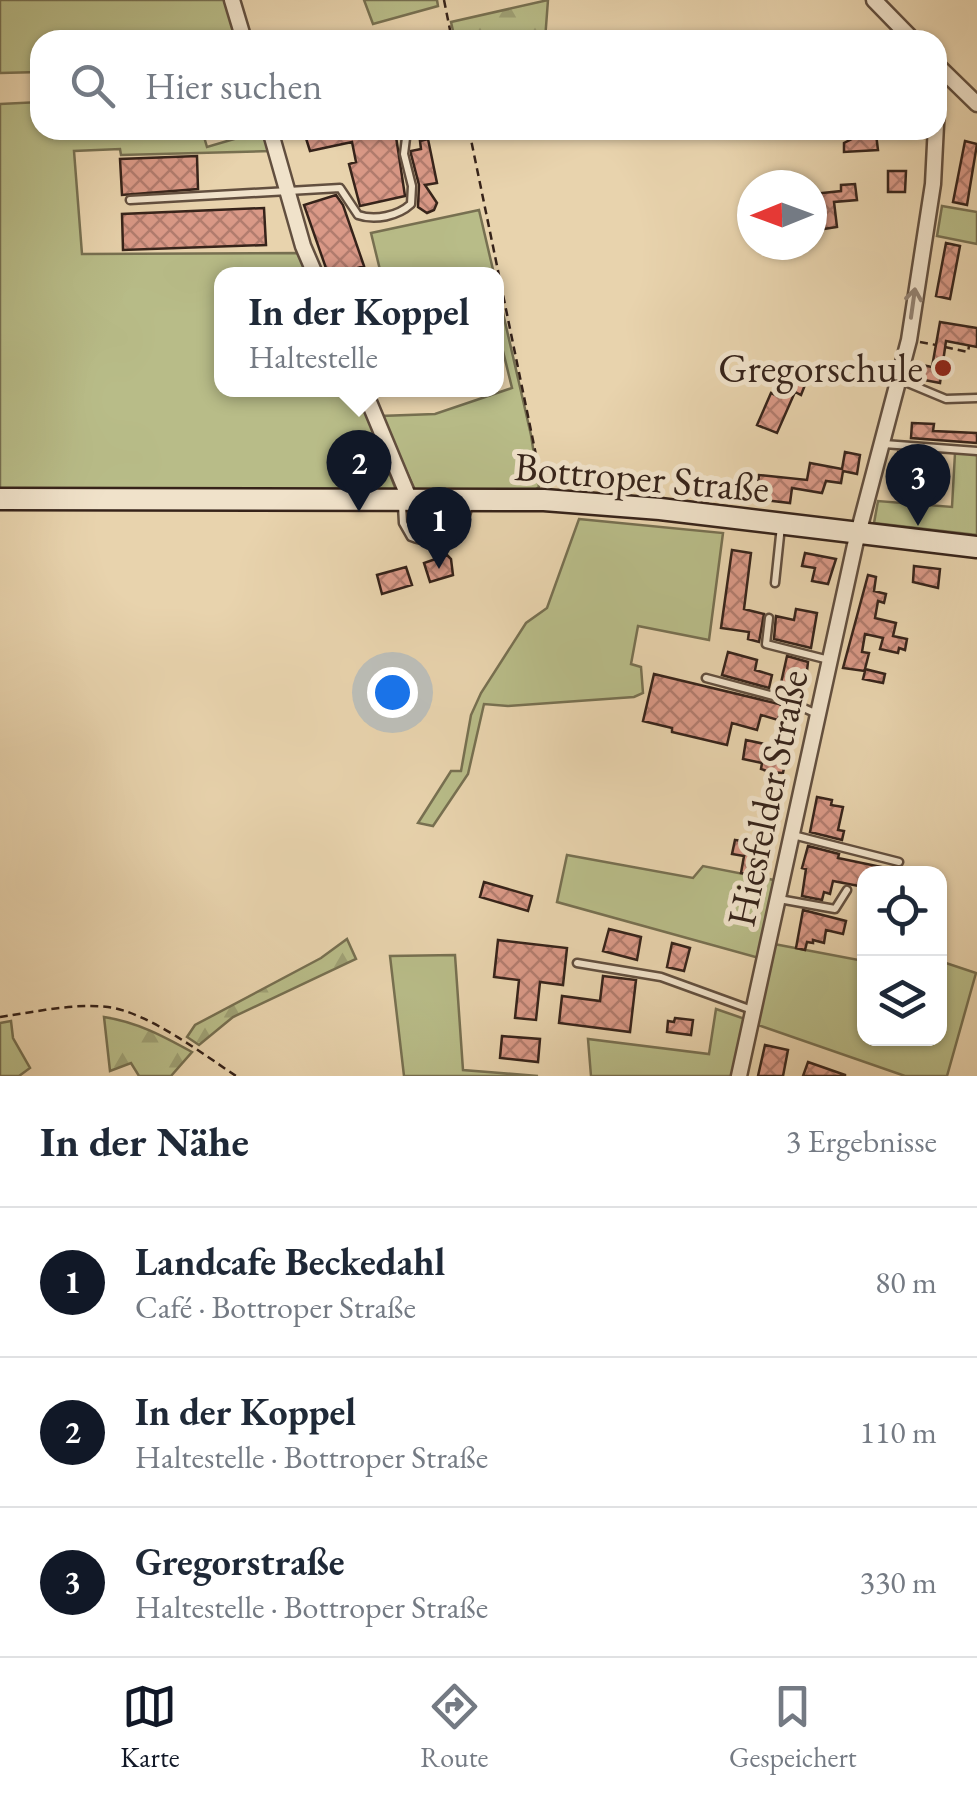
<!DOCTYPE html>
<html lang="de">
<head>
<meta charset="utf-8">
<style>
  body { margin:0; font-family:"EB Garamond",serif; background:#f6f6f7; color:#1f2937 }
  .controls { position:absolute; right:30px; bottom:30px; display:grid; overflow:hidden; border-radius:20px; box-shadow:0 2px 8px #0004 }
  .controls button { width:90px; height:90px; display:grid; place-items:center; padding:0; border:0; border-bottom:2px solid #e0e1e3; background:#fff; color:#1f2937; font:50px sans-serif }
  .compass { position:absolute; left:737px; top:170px; width:90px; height:90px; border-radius:50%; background:#fff; box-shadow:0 2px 8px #0004; rotate:269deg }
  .you { position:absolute; left:392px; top:692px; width:35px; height:35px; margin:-25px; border:8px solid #fff; border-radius:50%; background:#1a73e8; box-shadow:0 0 0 15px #1a73e833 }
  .badge { display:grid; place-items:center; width:65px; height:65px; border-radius:50%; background:#111827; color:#fff; font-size:32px; font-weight:700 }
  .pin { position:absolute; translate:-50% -82px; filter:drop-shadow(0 2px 5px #0008) }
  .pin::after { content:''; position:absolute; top:52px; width:35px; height:30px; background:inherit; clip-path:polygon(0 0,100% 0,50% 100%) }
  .popup { position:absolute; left:214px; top:267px; width:290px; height:130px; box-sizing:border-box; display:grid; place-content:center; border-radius:20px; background:#fff; filter:drop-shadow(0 2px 8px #0005); font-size:32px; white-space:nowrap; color:#747a83 }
  .popup b { font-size:38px; color:#1f2937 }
  .popup::after { content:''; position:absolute; left:50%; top:100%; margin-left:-20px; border:20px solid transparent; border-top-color:#fff }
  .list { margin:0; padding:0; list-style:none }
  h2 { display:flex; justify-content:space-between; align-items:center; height:130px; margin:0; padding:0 40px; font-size:42px }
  h2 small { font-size:32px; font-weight:400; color:#747a83 }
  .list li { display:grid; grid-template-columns:65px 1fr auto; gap:30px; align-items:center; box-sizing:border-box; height:150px; padding:0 40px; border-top:2px solid #e0e1e3 }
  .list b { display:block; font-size:38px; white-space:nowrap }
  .list p { margin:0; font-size:32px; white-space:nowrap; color:#747a83 }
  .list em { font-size:32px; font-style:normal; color:#747a83 }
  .icon { flex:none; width:55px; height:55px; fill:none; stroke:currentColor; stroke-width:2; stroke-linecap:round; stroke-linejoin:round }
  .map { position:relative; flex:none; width:977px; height:1076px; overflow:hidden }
  .search { position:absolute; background:#fff; box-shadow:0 2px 8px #0004; left:30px; right:30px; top:30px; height:110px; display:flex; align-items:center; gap:25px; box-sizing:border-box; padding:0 35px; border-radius:30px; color:#747a83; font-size:38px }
  .sheet { height:580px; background:#fff }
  nav { display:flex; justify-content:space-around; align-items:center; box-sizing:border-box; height:140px; border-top:2px solid #e0e1e3; background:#fff; font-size:28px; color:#747a83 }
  nav a { display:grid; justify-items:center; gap:5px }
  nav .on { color:#111827 }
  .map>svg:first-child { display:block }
  .grass { fill:#b8bc88; stroke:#777051; stroke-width:2.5 }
  .forest { fill:url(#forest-firs); stroke:#777051; stroke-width:2.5 }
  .building { fill:url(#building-cross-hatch); stroke:#36231a; stroke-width:2.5 }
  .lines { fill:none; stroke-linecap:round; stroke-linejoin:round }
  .lane-casing { stroke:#624f3f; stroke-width:11 }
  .street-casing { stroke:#624f3f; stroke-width:19 }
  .secondary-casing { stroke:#36231a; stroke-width:25 }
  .path { stroke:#36231a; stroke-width:2.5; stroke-dasharray:8 5; stroke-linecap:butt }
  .lane { stroke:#f0e2ca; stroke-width:6 }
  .street { stroke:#f0e2ca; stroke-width:14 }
  .secondary { stroke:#f0e2ca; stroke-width:20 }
  .oneway { stroke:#938272 }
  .poi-dot { fill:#8f2418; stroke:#f0e2ca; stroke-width:4 }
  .labels { text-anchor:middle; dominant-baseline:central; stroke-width:10; stroke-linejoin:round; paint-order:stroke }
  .poi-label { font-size:40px; fill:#36231a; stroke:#f0e2ca; text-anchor:end }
  .street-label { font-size:40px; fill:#36231a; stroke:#f0e2ca }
</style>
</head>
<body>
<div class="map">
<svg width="977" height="1076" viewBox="0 0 977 1076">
  <defs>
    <pattern id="forest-firs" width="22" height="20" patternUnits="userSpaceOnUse" patternTransform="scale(2.5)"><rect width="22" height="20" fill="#b8bc88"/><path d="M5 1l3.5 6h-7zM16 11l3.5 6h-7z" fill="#9fa175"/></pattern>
    <pattern id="building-cross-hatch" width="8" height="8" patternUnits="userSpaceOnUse" patternTransform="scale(2.5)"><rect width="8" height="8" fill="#da9987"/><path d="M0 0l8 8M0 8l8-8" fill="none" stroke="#b27c6e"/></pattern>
  </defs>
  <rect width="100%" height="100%" fill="#e8d3ad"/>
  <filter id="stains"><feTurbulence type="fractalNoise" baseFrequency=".002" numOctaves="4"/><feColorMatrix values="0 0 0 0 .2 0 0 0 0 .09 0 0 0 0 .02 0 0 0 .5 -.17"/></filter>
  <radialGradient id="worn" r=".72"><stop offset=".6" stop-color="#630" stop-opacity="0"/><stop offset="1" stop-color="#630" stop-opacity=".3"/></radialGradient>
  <path class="grass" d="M0 0H228L239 40H40V72L0 73Z
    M364 0H437L438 6 373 24Z
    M40 102V130H202L207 147 265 130 271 151 121 155 120 149 74 151 82 254 301 253 309 274H222V390H358L396 490 0 491V104Z
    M942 206 977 212V244L937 236Z
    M479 210 494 274H381L371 233Z
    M497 287 531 435 539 487 535 490H415L381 416 435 414 512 388 500 339H497Z
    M955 453 977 454V535L874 523 878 501 952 507Z
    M579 519 723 533 709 640 638 626 631 664 641 667 643 693 634 697 508 706 484 704 468 774 433 826 418 823 451 771H461L471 715 481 693 526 623 547 608Z
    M567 855 693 878 703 866 779 881 759 958 557 902Z
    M774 944 864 961V1038H940V961L976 973 947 1076H905L758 1025Z
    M455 955 463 1070 538 1076H404L390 956Z
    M716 1009 745 1019 732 1076H591L588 1039 709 1054Z
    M11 1021 13 1038 30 1068 19 1076H0V1023Z"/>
  <path class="forest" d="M548 0 545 40H455L451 22Z
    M347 939 356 959 233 1017 199 1045 187 1037 195 1025 321 958Z
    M104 1017C137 1022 163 1036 192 1052L171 1076H139L131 1063 110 1071Z"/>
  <path class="building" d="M326 130 328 136 349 130H395L405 196 360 206 349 164 356 162 352 142 310 151 304 132Z
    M876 134 878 150 844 152V143L858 136Z
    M428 139 437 183 425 185 437 203 434 210 427 213 418 207 419 185 411 154V151L421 149 420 141Z
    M965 141 977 144 967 205 953 202Z
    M197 156 198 189 122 195 120 159Z
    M888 171H906L905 192H888Z
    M855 184 857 200 834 202 837 227 817 230 812 194 841 191V185Z
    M336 195 343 205 364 266 339 274H328L304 205Z
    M264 208 266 245 123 250 122 214Z
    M946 243 960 246 950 299 936 296Z
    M940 322 977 328V347L946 341 940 383 919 379 922 365 932 367Z
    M788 372 807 380 801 395 795 392 777 433 757 425 771 393 778 396Z
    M912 423 934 424 933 431 977 433V443L911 438Z
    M845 452 860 455 857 474 843 471 841 483 826 481 822 493 792 488 790 503 756 499 759 475 807 480 810 463 842 469Z
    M898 452 909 453 907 461 926 464 918 496 899 492 905 461 896 460Z
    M732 550 751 553 744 609 764 614 759 642 748 639 749 632 721 628Z
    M805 553 836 559 828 584 812 581 815 568 802 566Z
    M447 555 451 559 453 575 430 582 424 563Z
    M914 566 940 569 938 588 913 582Z
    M406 567 412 585 382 594 377 575Z
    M868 575 876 577 874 591 886 594 884 603 878 601 875 618 896 623 893 636 907 639 905 650 899 648 898 653 880 649 883 638 865 634 862 652 869 653 865 669 885 674 883 683 863 679 865 671 843 668Z
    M796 609 817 613 811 648 774 639 776 616 794 620Z
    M728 652 757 660 755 670 772 675 769 688 722 675Z
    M787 656 808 662 805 688 781 683Z
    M654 674 779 704 782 706 778 720 761 715 757 730 732 723 727 745 672 732V728L643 721Z
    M746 740 788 749 783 773 770 772 761 769 762 763 743 759Z
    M817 797 832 800 831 805 843 807 838 830 844 831 842 840 810 832Z
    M735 840 773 845 771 858 756 856 753 875 741 873 744 856 732 854Z
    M808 846 839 854 838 858 891 869V874H864V887L833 881 830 894 824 892 822 900 802 896 806 869 802 868Z
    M484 882 532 896 528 911 480 897Z
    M803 910 846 921 843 934 826 930 824 943 813 940V943L807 942 805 950 796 948Z
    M609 929 641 937 637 960 603 951Z
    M498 940 567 948 563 985 540 982 536 1020 515 1018 519 980 494 977Z
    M672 943 690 948 684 971 667 967Z
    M603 976 636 980 630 1032 559 1023 562 996 600 1001Z
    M675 1018 693 1020 691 1035 667 1032 668 1021 674 1022Z
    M502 1036 540 1039 538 1062 500 1058Z
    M765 1045 788 1050 783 1076H758Z
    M808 1062 845 1075V1076H803Z"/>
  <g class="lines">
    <defs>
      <path id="lane" d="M130 200 340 188 358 215C375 221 398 216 411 204L412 186 404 154 407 130
        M898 379 946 399 977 398
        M884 444 977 451
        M402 505 403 523 411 537C436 547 465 534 468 506
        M775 583 781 526
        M769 618 766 644 829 660
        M706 678 781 698 817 714
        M793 835 899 862
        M779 899 835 909 847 890
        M577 963 661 977 752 1010"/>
      <path id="street" d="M232 0 244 40
        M874 0 913 40
        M937 65 977 104
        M270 130 303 246 315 274
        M364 390 409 498
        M739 1076 855 545 909 340 933 184 937 105"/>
      <path id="secondary" d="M0 499 544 500 660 509 977 547"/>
    </defs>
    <use href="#lane" class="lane-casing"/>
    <use href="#street" class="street-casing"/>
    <use href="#secondary" class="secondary-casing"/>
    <path class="path" d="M444 0 452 40
      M469 130 542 484
      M920 342 936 345
      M945 347 968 352 969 346
      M0 1017C35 1012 73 1003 108 1007 147 1012 203 1054 236 1076"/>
    <use href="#lane" class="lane"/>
    <use href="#street" class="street"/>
    <use href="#secondary" class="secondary"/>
  </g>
  <defs><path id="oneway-shaft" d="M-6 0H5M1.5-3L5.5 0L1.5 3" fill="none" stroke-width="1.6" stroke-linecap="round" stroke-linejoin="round" transform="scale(2.5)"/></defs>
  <use class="oneway" href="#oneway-shaft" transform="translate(913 303) rotate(-82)"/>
  <circle class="poi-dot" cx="943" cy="368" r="10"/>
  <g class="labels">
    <g class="poi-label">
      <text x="923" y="368">Gregorschule</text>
    </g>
    <g class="street-label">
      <text transform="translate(642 477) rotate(5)">Bottroper Straße</text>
      <text transform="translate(767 798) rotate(-78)">Hiesfelder Straße</text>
    </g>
  </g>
  <rect width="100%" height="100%" filter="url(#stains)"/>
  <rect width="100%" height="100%" fill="url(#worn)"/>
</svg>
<div class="controls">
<button><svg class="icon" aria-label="locate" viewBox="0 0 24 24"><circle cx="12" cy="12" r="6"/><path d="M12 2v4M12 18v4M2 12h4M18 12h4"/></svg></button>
<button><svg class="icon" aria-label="layers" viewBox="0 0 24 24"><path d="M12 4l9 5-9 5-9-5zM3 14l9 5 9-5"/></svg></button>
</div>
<svg class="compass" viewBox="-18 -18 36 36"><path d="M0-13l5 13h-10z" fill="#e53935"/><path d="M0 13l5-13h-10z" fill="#747a83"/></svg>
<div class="you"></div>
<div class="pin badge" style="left:439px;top:569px">1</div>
<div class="pin badge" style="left:359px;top:512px">2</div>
<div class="popup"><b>In der Koppel</b>Haltestelle</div>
<div class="pin badge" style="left:918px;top:526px">3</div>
<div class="search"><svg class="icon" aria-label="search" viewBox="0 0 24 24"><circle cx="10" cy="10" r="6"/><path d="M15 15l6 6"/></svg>Hier suchen</div>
</div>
<section class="sheet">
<h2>In der Nähe<small>3 Ergebnisse</small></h2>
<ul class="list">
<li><span class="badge">1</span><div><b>Landcafe Beckedahl</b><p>Café · Bottroper Straße</p></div><em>80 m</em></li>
<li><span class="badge">2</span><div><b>In der Koppel</b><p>Haltestelle · Bottroper Straße</p></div><em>110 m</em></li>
<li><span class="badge">3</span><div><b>Gregorstraße</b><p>Haltestelle · Bottroper Straße</p></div><em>330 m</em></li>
</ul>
</section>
<nav>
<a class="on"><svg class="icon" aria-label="map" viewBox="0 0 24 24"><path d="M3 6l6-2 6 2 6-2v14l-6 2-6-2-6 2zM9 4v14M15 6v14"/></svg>Karte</a>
<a><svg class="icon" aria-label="directions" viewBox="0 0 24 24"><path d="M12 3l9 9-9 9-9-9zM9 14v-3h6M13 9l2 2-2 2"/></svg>Route</a>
<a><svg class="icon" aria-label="saved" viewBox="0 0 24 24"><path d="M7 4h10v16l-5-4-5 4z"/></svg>Gespeichert</a>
</nav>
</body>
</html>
